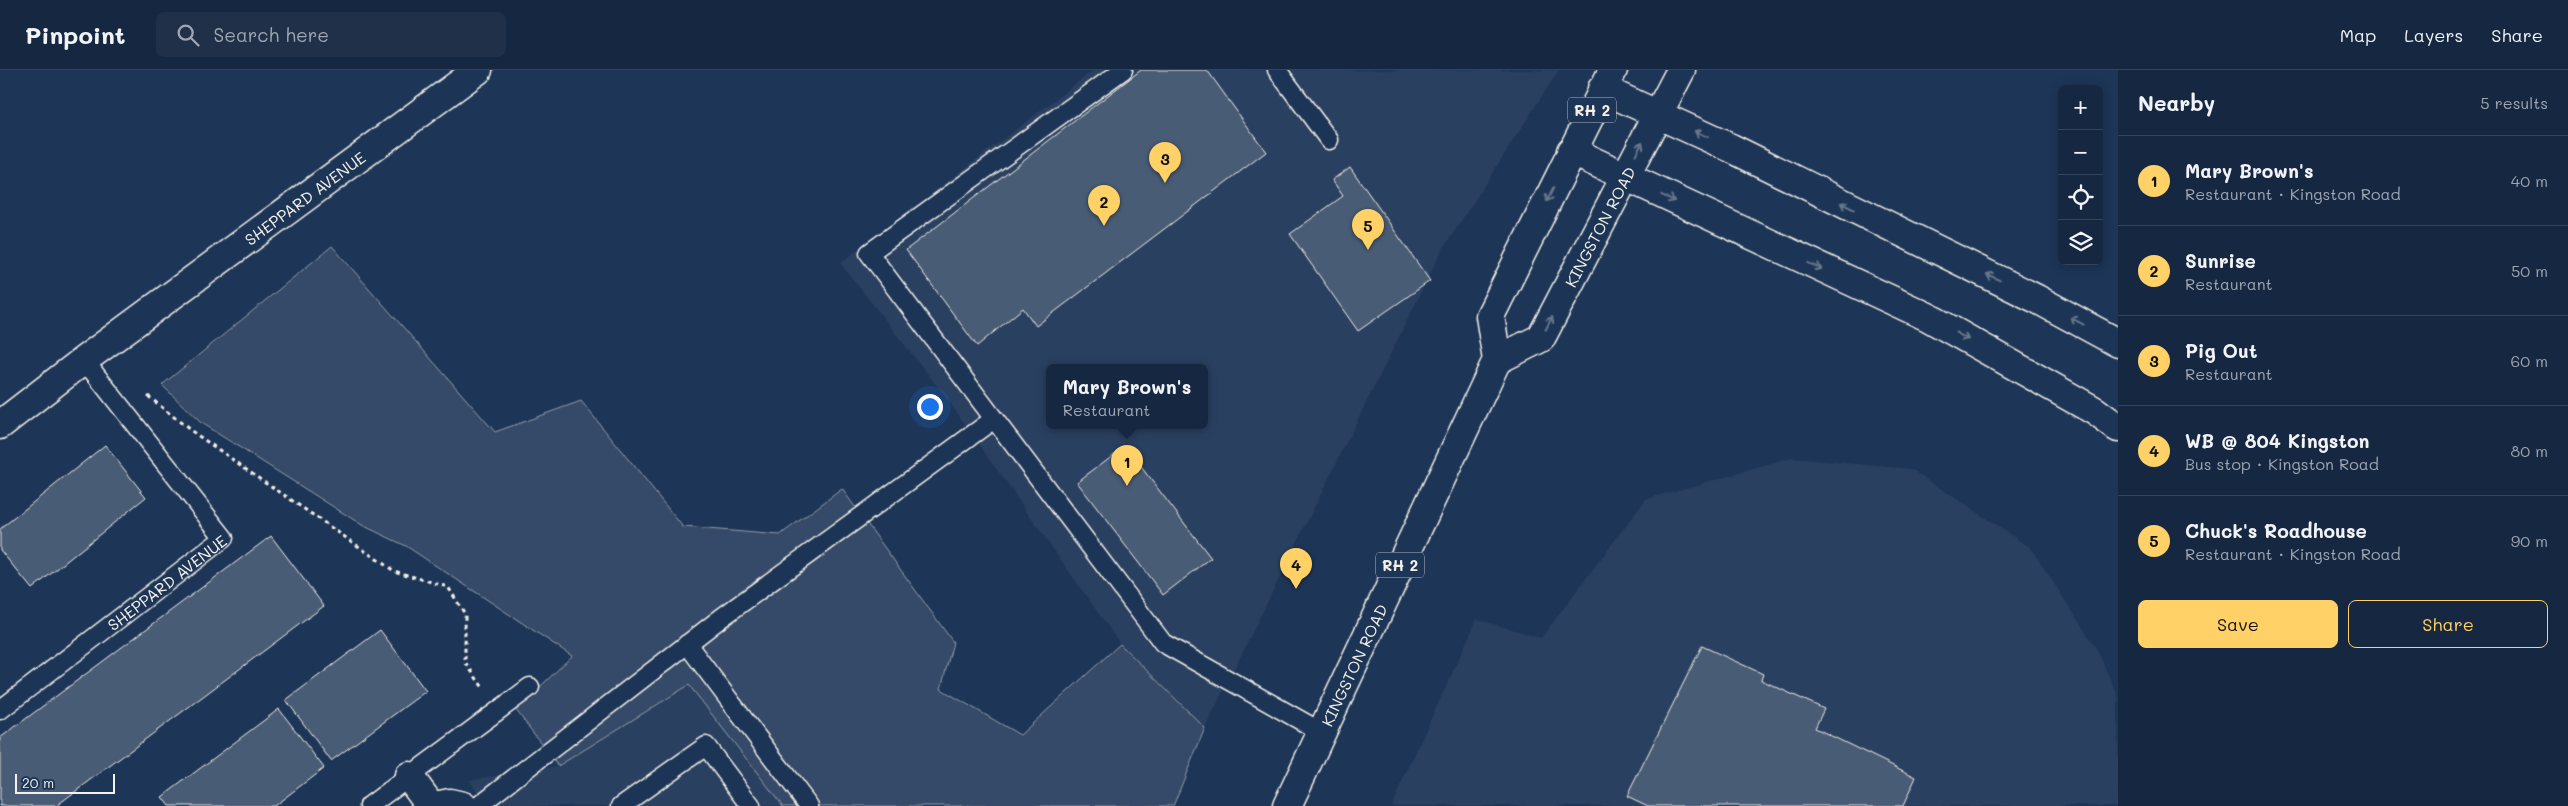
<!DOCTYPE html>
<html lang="en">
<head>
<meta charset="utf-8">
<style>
  body { margin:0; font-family:Mali,sans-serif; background:#1f3048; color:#f1f3f6 }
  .controls { position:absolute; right:15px; top:15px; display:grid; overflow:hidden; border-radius:8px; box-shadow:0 2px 12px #0003 }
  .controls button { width:45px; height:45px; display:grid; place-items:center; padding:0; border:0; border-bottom:1px solid #35445a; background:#162841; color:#f1f3f6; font:25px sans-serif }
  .scale { position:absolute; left:15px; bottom:12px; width:100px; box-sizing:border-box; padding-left:5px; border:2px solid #f4f1e8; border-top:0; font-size:14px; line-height:18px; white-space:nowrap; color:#f4f1e8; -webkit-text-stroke:4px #1d3557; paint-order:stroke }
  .you { position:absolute; left:929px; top:336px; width:18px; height:18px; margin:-12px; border:4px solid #fff; border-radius:50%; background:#1a73e8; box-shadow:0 0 0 8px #1a73e833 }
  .badge { display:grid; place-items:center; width:32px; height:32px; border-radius:50%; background:#ffd166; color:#111; font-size:16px; font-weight:700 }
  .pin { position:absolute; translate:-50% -41px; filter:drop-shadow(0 1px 2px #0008) }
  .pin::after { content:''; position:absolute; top:26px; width:18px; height:15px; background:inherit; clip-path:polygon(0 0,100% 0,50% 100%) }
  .popup { position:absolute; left:1046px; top:294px; width:162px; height:65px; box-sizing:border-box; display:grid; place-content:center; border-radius:8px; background:#162841; filter:drop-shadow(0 1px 4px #0005); font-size:16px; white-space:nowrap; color:#9ea6b1 }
  .popup b { font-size:19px; color:#f1f3f6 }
  .popup::after { content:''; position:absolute; left:50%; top:100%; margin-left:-10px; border:10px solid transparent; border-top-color:#162841 }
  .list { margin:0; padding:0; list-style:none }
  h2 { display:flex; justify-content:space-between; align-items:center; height:65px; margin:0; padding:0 20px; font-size:21px }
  h2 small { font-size:16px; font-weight:400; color:#9ea6b1 }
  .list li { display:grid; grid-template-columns:32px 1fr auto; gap:15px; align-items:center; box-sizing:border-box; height:90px; padding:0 20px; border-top:1px solid #35445a }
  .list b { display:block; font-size:19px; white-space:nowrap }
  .list p { margin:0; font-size:16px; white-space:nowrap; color:#9ea6b1 }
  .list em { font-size:16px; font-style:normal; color:#9ea6b1 }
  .actions { display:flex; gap:10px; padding:15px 20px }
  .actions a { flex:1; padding:11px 0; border:1px solid #ffd166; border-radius:8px; text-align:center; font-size:18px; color:#ffd166 }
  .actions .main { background:#ffd166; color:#111 }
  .icon { flex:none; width:28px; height:28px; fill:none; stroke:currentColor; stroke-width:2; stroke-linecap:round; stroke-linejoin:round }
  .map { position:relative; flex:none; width:2118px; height:736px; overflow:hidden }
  header { display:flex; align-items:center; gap:30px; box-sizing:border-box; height:70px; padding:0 25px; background:#162841; border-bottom:1px solid #35445a }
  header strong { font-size:24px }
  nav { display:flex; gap:28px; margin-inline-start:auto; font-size:18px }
  .search { width:350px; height:45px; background:#1f3048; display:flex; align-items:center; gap:12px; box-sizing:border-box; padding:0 18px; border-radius:8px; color:#9ea6b1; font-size:19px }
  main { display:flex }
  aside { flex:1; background:#162841 }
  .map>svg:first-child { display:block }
  .built { fill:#2a4060; fill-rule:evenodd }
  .green { fill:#354a67; stroke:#949ea8 }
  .building { fill:#485b74; stroke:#f4f1e8 }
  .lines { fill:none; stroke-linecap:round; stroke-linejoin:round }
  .lane-casing { stroke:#f4f1e8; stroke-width:21 }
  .street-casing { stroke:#f4f1e8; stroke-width:31 }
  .secondary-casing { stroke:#f4f1e8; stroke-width:31 }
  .primary-casing { stroke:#f4f1e8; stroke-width:31 }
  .highway-casing { stroke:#f4f1e8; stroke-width:31 }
  .path { stroke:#f4f1e8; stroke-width:3; stroke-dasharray:4 4; stroke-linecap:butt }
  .lane { stroke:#1d3557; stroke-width:18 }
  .street { stroke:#1d3557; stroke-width:28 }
  .secondary { stroke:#1d3557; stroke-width:28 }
  .primary { stroke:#1d3557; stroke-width:28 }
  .highway { stroke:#1d3557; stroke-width:28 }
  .oneway { stroke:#68778a }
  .labels { text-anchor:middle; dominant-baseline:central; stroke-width:4; stroke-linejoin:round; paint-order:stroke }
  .shield { fill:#1d3557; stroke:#b4b9bc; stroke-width:1 }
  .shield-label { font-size:15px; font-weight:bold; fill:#f4f1e8 }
  .street-label { font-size:16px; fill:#f4f1e8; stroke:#1d3557 }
</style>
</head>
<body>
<header>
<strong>Pinpoint</strong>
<div class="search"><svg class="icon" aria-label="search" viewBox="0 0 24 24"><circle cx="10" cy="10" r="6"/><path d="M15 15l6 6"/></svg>Search here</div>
<nav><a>Map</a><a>Layers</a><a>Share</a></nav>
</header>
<main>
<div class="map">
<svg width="2118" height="736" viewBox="0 0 2118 736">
  <rect width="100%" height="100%" fill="#1d3557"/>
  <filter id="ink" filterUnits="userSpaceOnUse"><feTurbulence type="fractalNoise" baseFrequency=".02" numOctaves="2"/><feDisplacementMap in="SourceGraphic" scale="10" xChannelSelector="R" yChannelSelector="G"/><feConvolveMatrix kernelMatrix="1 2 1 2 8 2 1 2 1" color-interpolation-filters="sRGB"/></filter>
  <g filter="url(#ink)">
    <path class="built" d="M1094 0H1559L1441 182 1205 658 1120 574 945 326 840 193ZM1050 297H1204V355H1050Z
      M1792 388 1911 399 2031 478 2095 576 2118 626V736H1391L1477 549 1541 568 1646 429Z
      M690 615 783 736H488L469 710 558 696Z"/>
    <path class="green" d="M332 176 495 362 581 331 683 457 780 465 842 419 953 572 941 619 1020 665 1120 574 1205 658 1173 736H783L689 615 558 696 516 640 572 586 406 476 362 455 201 353 162 315Z"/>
    <path class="building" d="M1141 0H1207L1266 82 1036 256 1023 238 977 276 906 180Z
      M1350 97 1430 211 1358 261 1290 164 1343 126 1332 110Z
      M105 375 146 427 32 519 0 480V459Z
      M1125 376 1211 488 1163 525 1077 412Z
      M271 466 324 536 56 736H0V668Z
      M380 560 426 621 331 691 286 630Z
      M1702 576 1763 604 1761 610 1824 639 1815 658 1916 707 1903 736H1648L1627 726Z
      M279 639 324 698 274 736H169L162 727Z"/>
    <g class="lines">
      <defs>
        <g id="lane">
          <path d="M1123 0 869 183 1163 573 1321 662"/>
          <path d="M1277 0 1329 70"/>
          <path d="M687 574 809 736"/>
          <path id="s1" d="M0 640 224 468 84 290"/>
          <path d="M369 736 530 617"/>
          <path d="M478 736 721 548 994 349"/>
          <path d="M621 736 706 676 751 736"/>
        </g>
        <path id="street" d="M409 706 431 736
          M435 736 450 733 463 736"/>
        <g id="secondary">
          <path id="s2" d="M0 355 84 290 478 0"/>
        </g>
        <g id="primary">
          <path id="s3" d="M1497 290 1541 268 1681 0"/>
          <path id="s4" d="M1287 736 1497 290 1490 246 1613 0"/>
        </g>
        <path id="highway" d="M1602 19 1731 78 2037 229 2118 273
          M1571 81 1928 247 2095 341 2118 358"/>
      </defs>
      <use href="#lane" class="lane-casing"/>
      <use href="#street" class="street-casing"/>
      <use href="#secondary" class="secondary-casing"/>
      <use href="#primary" class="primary-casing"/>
      <use href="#highway" class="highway-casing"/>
      <path class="path" d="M148 326 190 360 394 501 448 517 465 544V592L484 619"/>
      <use href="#lane" class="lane"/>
      <use href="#street" class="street"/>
      <use href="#secondary" class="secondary"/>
      <use href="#primary" class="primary"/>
      <use href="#highway" class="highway"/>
    </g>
    <defs><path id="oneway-shaft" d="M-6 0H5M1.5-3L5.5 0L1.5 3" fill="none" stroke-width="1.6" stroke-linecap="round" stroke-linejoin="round" transform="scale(1.25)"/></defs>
    <g class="oneway">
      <use href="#oneway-shaft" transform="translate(1701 64) rotate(-155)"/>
      <use href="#oneway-shaft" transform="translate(1639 78) rotate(-62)"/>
      <use href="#oneway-shaft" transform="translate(1550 125) rotate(116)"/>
      <use href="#oneway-shaft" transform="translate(1668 128) rotate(25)"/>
      <use href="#oneway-shaft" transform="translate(1847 136) rotate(-154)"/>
      <use href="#oneway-shaft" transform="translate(1815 196) rotate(25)"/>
      <use href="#oneway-shaft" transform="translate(1993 207) rotate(-154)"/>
      <use href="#oneway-shaft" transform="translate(2077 251) rotate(-152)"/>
      <use href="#oneway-shaft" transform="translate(1549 253) rotate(-63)"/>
      <use href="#oneway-shaft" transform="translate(1962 266) rotate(29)"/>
    </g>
  </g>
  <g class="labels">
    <g class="shield">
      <rect x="1568" y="27.5" width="48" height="25" rx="4"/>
      <rect x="1376" y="482.5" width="48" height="25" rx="4"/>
    </g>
    <g class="shield-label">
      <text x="1592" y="40">RH 2</text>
      <text x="1400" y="495">RH 2</text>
    </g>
    <g class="street-label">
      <text stroke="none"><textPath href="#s2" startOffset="380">SHEPPARD AVENUE</textPath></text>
      <text stroke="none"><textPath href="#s3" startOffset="175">KINGSTON ROAD</textPath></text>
      <text stroke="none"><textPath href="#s1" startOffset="210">SHEPPARD AVENUE</textPath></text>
      <text stroke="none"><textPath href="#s4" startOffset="156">KINGSTON ROAD</textPath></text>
    </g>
  </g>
</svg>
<div class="controls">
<button>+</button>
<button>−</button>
<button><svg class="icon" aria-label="locate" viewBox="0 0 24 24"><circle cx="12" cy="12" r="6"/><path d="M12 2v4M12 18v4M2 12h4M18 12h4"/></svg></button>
<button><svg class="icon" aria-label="layers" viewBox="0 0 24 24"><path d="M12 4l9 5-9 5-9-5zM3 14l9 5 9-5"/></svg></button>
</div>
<div class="scale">20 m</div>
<div class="you"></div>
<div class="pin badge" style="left:1127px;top:416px">1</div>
<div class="popup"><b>Mary Brown's</b>Restaurant</div>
<div class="pin badge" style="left:1104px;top:156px">2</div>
<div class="pin badge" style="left:1165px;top:113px">3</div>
<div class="pin badge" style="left:1296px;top:519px">4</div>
<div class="pin badge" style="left:1368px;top:180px">5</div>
</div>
<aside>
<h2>Nearby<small>5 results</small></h2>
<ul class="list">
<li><span class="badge">1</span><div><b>Mary Brown's</b><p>Restaurant · Kingston Road</p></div><em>40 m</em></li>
<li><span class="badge">2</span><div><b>Sunrise</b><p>Restaurant</p></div><em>50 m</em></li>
<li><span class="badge">3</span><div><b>Pig Out</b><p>Restaurant</p></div><em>60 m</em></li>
<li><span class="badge">4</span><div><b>WB @ 804 Kingston</b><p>Bus stop · Kingston Road</p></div><em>80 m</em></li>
<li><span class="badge">5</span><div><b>Chuck's Roadhouse</b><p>Restaurant · Kingston Road</p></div><em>90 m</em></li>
</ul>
<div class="actions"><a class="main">Save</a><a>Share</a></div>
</aside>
</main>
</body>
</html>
